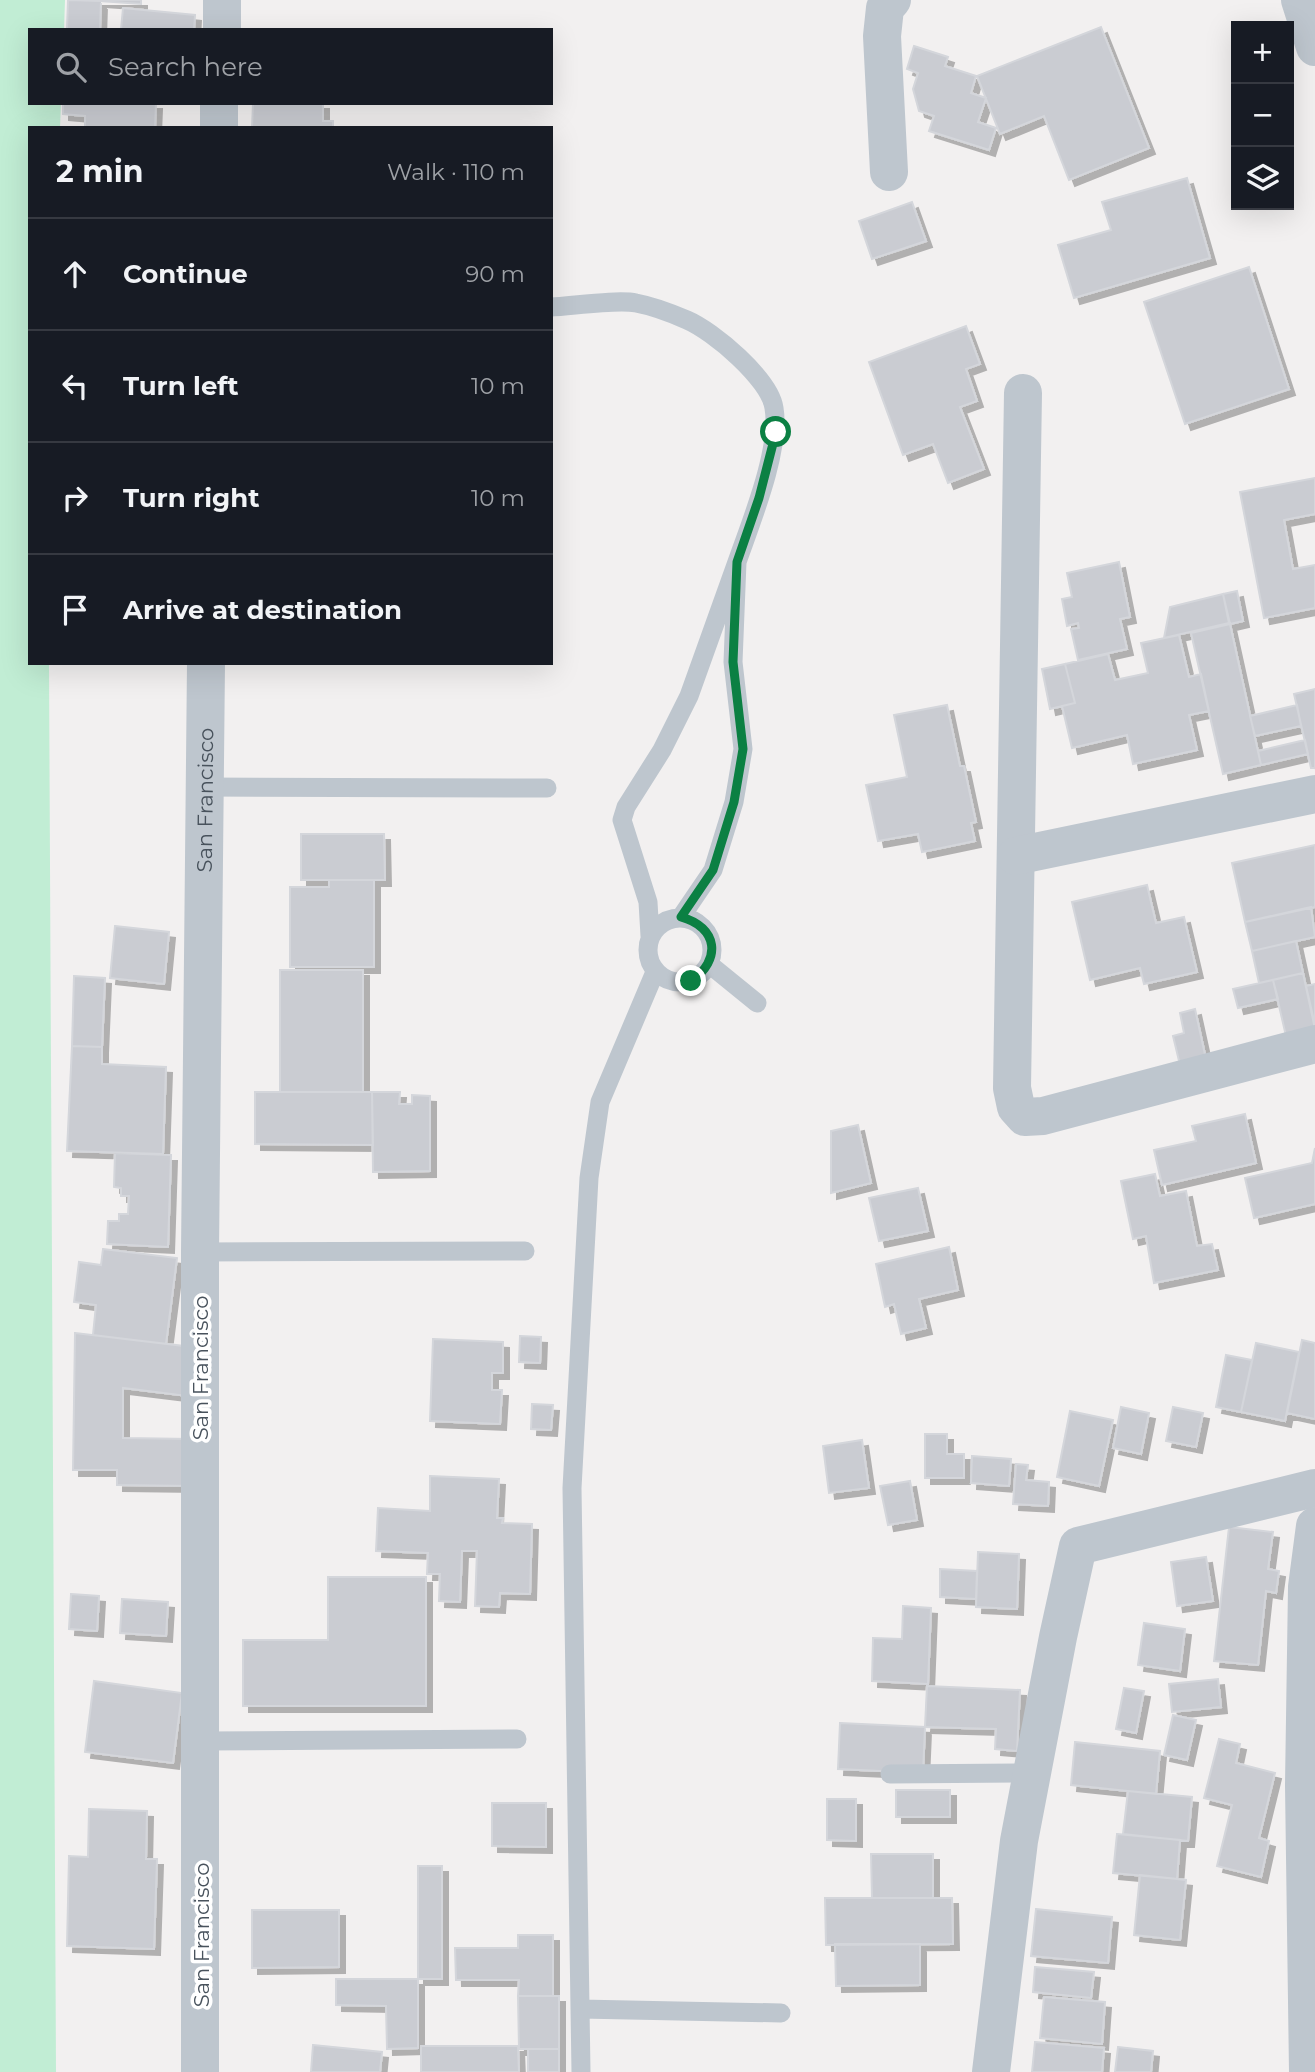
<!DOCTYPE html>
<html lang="en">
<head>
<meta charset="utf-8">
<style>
  body { margin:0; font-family:Montserrat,sans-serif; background:#242831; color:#f1f3f6 }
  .controls { position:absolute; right:21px; top:21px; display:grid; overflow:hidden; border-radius:0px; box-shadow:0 7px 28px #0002 }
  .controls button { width:63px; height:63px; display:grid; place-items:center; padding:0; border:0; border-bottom:2px solid #363941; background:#171b24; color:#f1f3f6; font:35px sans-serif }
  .stop { position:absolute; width:21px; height:21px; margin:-16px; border:5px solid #0b8043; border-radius:50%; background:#fff }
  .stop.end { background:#0b8043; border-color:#fff; box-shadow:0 2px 7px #0008 }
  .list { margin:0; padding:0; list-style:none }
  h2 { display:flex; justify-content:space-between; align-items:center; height:91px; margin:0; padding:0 28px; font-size:30px }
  h2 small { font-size:23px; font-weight:400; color:#9ea1a6 }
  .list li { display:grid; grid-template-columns:46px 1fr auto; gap:21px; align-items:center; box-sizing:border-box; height:112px; padding:0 28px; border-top:2px solid #363941 }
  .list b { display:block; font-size:26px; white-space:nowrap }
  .list em { font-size:23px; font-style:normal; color:#9ea1a6 }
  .icon { flex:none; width:38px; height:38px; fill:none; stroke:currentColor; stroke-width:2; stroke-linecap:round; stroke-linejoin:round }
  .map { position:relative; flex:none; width:1315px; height:2072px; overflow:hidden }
  .search { position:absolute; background:#171b24; box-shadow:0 7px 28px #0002; left:28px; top:28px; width:525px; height:77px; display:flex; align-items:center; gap:18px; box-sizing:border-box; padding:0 24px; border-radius:0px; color:#9ea1a6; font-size:26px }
  .panel { position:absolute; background:#171b24; box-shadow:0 7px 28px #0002; left:28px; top:126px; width:525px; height:539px; border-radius:0px }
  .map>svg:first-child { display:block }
  .green { fill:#c1edd4 }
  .building { fill:#caccd2; stroke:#d4d6db; stroke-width:2; filter:url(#shadow) }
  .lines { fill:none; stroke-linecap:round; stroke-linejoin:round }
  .lane { stroke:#bec6ce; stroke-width:19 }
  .street { stroke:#bec6ce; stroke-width:38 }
  .route { stroke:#0b8043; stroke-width:9 }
  .labels { text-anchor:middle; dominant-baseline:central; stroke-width:7; stroke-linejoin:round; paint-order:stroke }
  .street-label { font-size:21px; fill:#48525c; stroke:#fff }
</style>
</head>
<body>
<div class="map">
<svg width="1315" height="2072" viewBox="0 0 1315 2072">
  <defs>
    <filter id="shadow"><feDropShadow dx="6" dy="6" stdDeviation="0" flood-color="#0004"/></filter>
  </defs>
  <rect width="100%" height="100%" fill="#f2f0f0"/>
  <path class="green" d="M0 0H65L64 30H30V103H61L60 128H30V663H49L56 2072H0Z"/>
  <path class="building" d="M68 0 101 1 100 30H67Z
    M85 0H141V4Z
    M123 8 195 15 194 30H121Z
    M1101 27 1149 148 1069 180 1044 116 1000 134 977 76Z
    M914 46 948 57 945 66 976 76 971 93 986 98 978 122 996 128 989 150 929 131 934 116 919 111 913 89 918 73 907 69Z
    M63 103H156L155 128H85V116L63 114Z
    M253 103H323V121H333V128H252Z
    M1187 178 1210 258 1074 298 1058 245 1111 230 1102 202Z
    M912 202 926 241 872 259 859 221Z
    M1249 267 1289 389 1185 424 1144 302Z
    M966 326 980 364 966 369 977 401 960 407 984 469 948 483 933 444 903 455 869 362Z
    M1315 478V514L1284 520 1293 569 1315 565V608L1264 618 1240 492Z
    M1119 562 1130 617 1120 619 1127 649 1078 660 1071 629 1079 628 1078 623 1067 626 1062 599 1072 597 1067 573Z
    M1237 591 1243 621 1230 624 1223 594Z
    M1223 594 1229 623 1164 638 1170 607Z
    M1230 624 1261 765 1223 774 1191 633Z
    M1179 635 1189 677 1201 674 1209 711 1189 715 1197 750 1133 764 1127 735 1072 748 1062 706 1075 703 1065 664 1108 654 1115 680 1148 673 1141 643Z
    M1065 664 1075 703 1050 709 1042 669Z
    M1315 689V768H1311L1294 694Z
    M947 705 960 766H964L976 822 971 823 975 841 922 852 918 834 878 841 866 785 907 777 894 715Z
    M1297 705 1301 726 1255 736 1250 716Z
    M1305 740 1308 754 1261 765 1258 751Z
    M301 834H384L385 880H301Z
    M1315 845V907L1245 922 1232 863Z
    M329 880H374V967H290V887H329Z
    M1147 885 1156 923 1184 917 1197 972 1144 984 1140 968 1090 980 1072 902Z
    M1311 907 1315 937 1252 951 1245 922Z
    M115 926 169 932 164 984 110 978Z
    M1296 941 1303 973 1259 983 1252 951Z
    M280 970H363V1092H280Z
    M1303 973 1315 1029 1286 1036 1273 980Z
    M74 976 105 978 102 1047 72 1046Z
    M1273 980 1278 999 1238 1008 1233 989Z
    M1315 984V1025L1306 986Z
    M1195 1009 1206 1059 1180 1065 1173 1036 1184 1033 1180 1013Z
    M72 1046 102 1047V1064L166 1067 163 1154 67 1151Z
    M255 1092H372L373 1145 255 1144Z
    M372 1092H400L399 1104H412V1095L430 1096V1171L373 1172Z
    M1245 1114 1256 1163 1162 1185 1154 1150 1196 1141 1192 1126Z
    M858 1125 871 1183 831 1193V1131Z
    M1315 1148V1204L1254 1218 1245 1178 1312 1163Z
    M115 1153 171 1155 168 1247 107 1244 108 1221H119V1214H128L129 1196H121V1188L114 1187Z
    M1155 1174 1160 1196 1186 1191 1197 1246 1212 1244 1218 1270 1154 1283 1146 1236 1133 1239 1121 1181Z
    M918 1188 928 1231 879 1241 869 1198Z
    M949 1247 958 1290 919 1299 926 1328 901 1334 894 1304 885 1307 876 1264Z
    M103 1249 177 1258 166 1344 93 1335 96 1305 74 1302 79 1262 101 1265Z
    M75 1333 192 1347 187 1396 123 1388V1438L192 1439V1486L117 1485V1470H73Z
    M520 1336 541 1337 540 1363 519 1362Z
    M433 1339 503 1342V1373H492V1390H502L500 1424 430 1421Z
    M1302 1340 1315 1343V1419L1287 1413Z
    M1256 1343 1299 1352 1285 1421 1241 1412Z
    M1226 1355 1252 1360 1241 1412 1216 1407Z
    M532 1404 553 1405 551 1430 531 1429Z
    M1121 1407 1149 1413 1141 1454 1113 1448Z
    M1173 1407 1203 1413 1196 1447 1166 1441Z
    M1070 1411 1113 1420 1099 1486 1057 1477Z
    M925 1434H947V1454H964V1478H925Z
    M862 1440 869 1488 829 1493 823 1446Z
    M972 1456 1011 1459 1009 1486 971 1483Z
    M1016 1464 1028 1465 1026 1480 1049 1482 1048 1506 1013 1504Z
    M430 1476 499 1479 497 1518H503L502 1523 532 1524 530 1594 500 1593 499 1607 475 1606 477 1551H462L460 1602 439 1601 440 1574H427L428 1553 376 1551 378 1508 430 1511Z
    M910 1481 917 1520 888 1525 880 1486Z
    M1229 1527 1273 1532 1268 1569 1279 1571 1276 1593 1266 1591 1258 1665 1214 1661Z
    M978 1552 1019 1554 1017 1609 976 1607Z
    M1206 1557 1213 1601 1177 1606 1171 1562Z
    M940 1569 977 1571 976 1599 940 1597Z
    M328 1577H426V1706H243V1640H328Z
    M71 1594 99 1596 97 1631 69 1629Z
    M122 1599 168 1602 166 1636 120 1633Z
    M903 1606 931 1608 928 1684 872 1681 873 1638 902 1639Z
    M1144 1623 1185 1629 1180 1671 1138 1665Z
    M1218 1679 1221 1707 1172 1712 1169 1684Z
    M94 1681 182 1693 173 1763 85 1752Z
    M927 1686 1020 1690 1017 1751 995 1749 996 1729 925 1727Z
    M1124 1688 1144 1691 1136 1733 1116 1729Z
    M1173 1715 1196 1720 1187 1760 1164 1755Z
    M840 1723 925 1727 923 1773 838 1769Z
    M1219 1739 1240 1744 1236 1763 1275 1773 1259 1838 1269 1841 1261 1877 1217 1866 1232 1805 1204 1798Z
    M1075 1742 1160 1751 1156 1794 1071 1785Z
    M896 1790H950V1817H896Z
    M1128 1791 1192 1797 1188 1841 1123 1834Z
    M827 1799H856V1841L827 1840Z
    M492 1803H546V1847L492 1846Z
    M89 1809 147 1811 146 1859H157L154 1949 67 1946 69 1856 88 1857Z
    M1117 1834 1180 1840 1177 1879 1113 1873Z
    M871 1854H933V1898H872Z
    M418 1866H442V1979H418Z
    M1140 1875 1186 1880 1180 1940 1134 1935Z
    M825 1898H952L953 1944 826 1945Z
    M1036 1909 1112 1917 1108 1963 1031 1956Z
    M252 1910H339V1967L252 1968Z
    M518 1935H553V1996H518L519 1980H456L455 1948H518Z
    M835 1944H920V1985L836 1986Z
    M1035 1967 1094 1972 1091 1998 1033 1992Z
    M336 1979H418V2048L387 2049 386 2006 336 2005Z
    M518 1996H559V2049H519Z
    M1044 1997 1105 2002 1102 2044 1040 2038Z
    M1035 2042 1104 2048 1102 2072H1032Z
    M313 2045 382 2052 380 2072H311Z
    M421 2046H518L519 2072H421Z
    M1118 2047 1153 2051 1151 2072H1115Z
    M528 2049H559V2072H528Z"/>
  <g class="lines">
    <path class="lane" d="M551 307C572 306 618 299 636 303 652 306 671 313 687 320 713 331 770 379 774 408 781 449 751 522 737 562
      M203 787 547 788
      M648 950a32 32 0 1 1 64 0a32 32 0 1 1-64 0Z
      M650 936 648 902 622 820 626 807 662 750 689 696 737 562 733 662 743 749 734 802 713 870 681 917
      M709 964 757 1003
      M200 1252 525 1251
      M202 1741 517 1739
      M890 1774 1032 1773
      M580 2009 781 2013
      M581 2072 572 1488 589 1178 600 1102 655 972"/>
    <g class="street">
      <path d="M1300 0 1315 47"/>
      <path d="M222 30V0"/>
      <path d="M219 128V103"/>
      <path d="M889 172 882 36 885 8 892 0"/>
      <path d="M1023 393 1012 1088 1016 1107 1025 1117 1043 1116 1315 1044"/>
      <path d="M1016 856 1315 794"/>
      <path id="s1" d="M200 2072V1252L206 663"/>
      <path d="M991 2072 1019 1841 1058 1637 1078 1546 1315 1488"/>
      <path d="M1308 2072 1304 1785 1307 1587 1315 1526"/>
    </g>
  </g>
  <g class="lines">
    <path class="route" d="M691 981C722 960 718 927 681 917L713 870 734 802 743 749 733 662 737 562 759 498 776 432"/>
  </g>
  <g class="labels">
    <g class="street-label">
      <text stroke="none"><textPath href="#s1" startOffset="1272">San Francisco</textPath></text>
      <text transform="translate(200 1368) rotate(-90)">San Francisco</text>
      <text transform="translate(201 1935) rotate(-90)">San Francisco</text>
    </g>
  </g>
</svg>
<div class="controls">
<button>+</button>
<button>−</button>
<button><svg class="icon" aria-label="layers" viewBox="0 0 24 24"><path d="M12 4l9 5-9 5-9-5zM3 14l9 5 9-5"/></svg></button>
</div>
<div class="stop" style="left:776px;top:432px"></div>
<div class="stop end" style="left:691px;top:981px"></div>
<div class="search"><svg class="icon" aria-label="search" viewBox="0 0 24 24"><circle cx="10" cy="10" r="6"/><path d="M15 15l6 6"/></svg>Search here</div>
<section class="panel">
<h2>2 min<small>Walk · 110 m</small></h2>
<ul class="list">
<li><svg class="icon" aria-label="ahead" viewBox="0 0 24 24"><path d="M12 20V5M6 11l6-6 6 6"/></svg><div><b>Continue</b></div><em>90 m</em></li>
<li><svg class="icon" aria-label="left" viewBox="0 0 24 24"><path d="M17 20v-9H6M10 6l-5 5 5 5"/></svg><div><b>Turn left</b></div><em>10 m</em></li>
<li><svg class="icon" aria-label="right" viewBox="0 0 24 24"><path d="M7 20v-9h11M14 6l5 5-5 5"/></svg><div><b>Turn right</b></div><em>10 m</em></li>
<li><svg class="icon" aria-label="arrive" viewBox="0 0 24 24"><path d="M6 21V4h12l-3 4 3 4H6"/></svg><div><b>Arrive at destination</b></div></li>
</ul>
</section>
</div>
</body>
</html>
